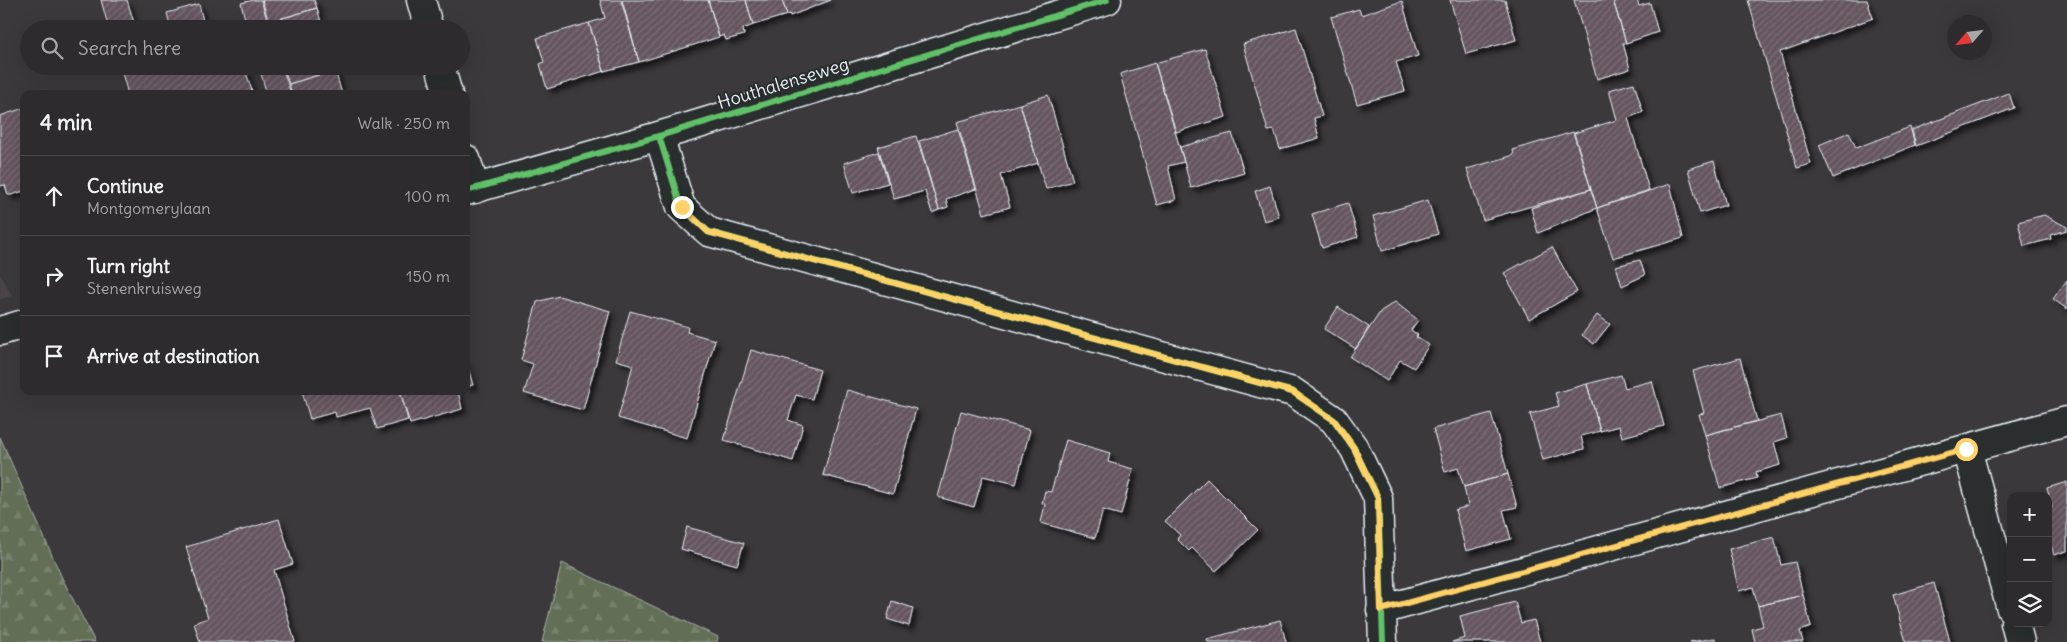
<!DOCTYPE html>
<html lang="en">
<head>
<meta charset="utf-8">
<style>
  body { margin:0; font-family:Delius,sans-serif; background:#39373a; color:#f1f3f6 }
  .controls { position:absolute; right:15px; bottom:15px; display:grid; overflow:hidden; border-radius:10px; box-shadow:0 5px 20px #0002 }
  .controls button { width:45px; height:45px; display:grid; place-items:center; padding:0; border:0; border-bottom:1px solid #48474a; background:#2d2b2e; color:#f1f3f6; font:25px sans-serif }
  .compass { position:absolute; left:1947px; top:15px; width:45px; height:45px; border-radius:50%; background:#2d2b2e; box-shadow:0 5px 20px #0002; rotate:242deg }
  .stop { position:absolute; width:15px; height:15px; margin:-11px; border:4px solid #ffd166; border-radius:50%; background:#fff }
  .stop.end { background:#ffd166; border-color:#fff; box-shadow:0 1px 5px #0008 }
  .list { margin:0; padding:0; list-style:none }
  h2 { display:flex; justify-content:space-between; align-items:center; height:65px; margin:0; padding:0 20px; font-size:21px }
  h2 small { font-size:16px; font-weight:400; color:#a7a7aa }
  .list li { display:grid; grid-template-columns:32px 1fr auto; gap:15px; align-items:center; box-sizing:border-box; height:80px; padding:0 20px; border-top:1px solid #48474a }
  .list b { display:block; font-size:19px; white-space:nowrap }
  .list p { margin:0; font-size:16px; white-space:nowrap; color:#a7a7aa }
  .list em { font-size:16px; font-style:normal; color:#a7a7aa }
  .icon { flex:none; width:28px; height:28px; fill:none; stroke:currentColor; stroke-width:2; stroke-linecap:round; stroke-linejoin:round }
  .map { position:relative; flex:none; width:2067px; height:642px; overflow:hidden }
  .search { position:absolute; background:#2d2b2e; box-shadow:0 5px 20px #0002; left:20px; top:20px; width:450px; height:55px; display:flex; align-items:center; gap:12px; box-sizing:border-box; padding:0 18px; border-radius:28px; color:#a7a7aa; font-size:19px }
  .panel { position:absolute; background:#2d2b2e; box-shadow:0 5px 20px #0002; left:20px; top:90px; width:450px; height:305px; border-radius:10px }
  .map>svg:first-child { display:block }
  .built { fill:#4b454c }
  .forest { fill:url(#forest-firs); stroke:#a5b0a6 }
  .building { fill:url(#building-hatch); stroke:#e8f1f8; filter:url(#shadow) }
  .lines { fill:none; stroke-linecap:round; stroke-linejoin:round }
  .minor-casing { stroke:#e8f1f8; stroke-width:31 }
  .tertiary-casing { stroke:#e8f1f8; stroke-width:31 }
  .minor { stroke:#2a2d2e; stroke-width:28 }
  .tertiary { stroke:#2a2d2e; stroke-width:28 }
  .cycleway-casing { stroke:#2a2d2e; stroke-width:9 }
  .cycleway { stroke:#61c268; stroke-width:6 }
  .route { stroke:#ffd166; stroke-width:6 }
  .labels { text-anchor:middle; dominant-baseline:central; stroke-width:4; stroke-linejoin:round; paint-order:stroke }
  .street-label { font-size:18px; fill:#e8f1f8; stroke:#2a2d2e }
</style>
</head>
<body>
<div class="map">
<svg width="2067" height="642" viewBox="0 0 2067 642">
  <defs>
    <pattern id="forest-firs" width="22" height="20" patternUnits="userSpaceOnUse" patternTransform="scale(1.25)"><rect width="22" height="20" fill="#626e55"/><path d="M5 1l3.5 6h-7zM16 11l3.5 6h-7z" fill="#78836e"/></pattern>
    <pattern id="building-hatch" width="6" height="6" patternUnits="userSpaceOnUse" patternTransform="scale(1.25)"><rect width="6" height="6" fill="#655560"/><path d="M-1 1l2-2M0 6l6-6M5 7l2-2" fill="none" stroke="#7b6e78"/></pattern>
    <filter id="shadow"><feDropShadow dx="4.5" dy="4.5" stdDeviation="2.5" flood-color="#0009"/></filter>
  </defs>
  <rect width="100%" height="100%" fill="#3c393d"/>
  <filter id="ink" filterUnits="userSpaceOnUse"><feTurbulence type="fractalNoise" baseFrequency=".02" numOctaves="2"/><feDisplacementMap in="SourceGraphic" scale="10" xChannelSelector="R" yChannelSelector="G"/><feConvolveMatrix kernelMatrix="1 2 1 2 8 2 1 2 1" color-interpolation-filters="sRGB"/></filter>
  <g filter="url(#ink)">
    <path class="built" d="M0 274 12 296 0 299Z"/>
    <path class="forest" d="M0 437 62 578 95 642H0Z
      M562 563 718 637 717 642H542Z"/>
    <path class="building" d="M101 0H127L136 29H109Z
      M254 0H261L270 29H233L231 23 245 19 241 3Z
      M262 0H314L317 8 269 22Z
      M600 0H621L639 62 604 71 589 23 605 18Z
      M622 0H708L719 37 639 62Z
      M708 0H746L753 25 743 29 744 35 726 40 724 35 719 37Z
      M746 0H782L787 15 753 25Z
      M782 0H831L790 16V14L787 15Z
      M1450 0H1505L1516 40 1466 54Z
      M1574 0H1613L1626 43H1623L1630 69 1597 79Z
      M1613 0H1637L1639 6 1650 3 1658 32 1626 43Z
      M1748 0H1867L1873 18 1780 52 1811 164 1797 168Z
      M1402 1 1418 56 1396 62 1405 91 1357 104 1331 17 1359 9 1361 15Z
      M199 4 203 21 171 29 167 13Z
      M317 8 323 29H271L269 22Z
      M231 23 233 29H211Z
      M589 23 604 71 547 89 540 64 544 62 537 38Z
      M1296 28 1322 116 1314 118 1319 138 1280 149 1274 130 1268 131 1243 44Z
      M1205 49 1226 117 1176 132 1155 63Z
      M1155 63 1184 162 1168 166 1176 200 1157 205 1120 74Z
      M120 66H244L253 94H128Z
      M259 66H282L291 94H260L266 92Z
      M283 66H334L335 70 289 84Z
      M335 70 342 94H292L289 84Z
      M1634 83 1643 112 1628 118 1649 190 1597 208 1574 133 1617 120 1609 90Z
      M2009 93 2014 108 1916 146 1912 130Z
      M1048 95 1073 181 1046 189 1020 104Z
      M1020 104 1038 163 1001 175 1010 207 984 214 957 122Z
      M24 108V191L11 195H8L5 185 0 186V116Z
      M1910 127 1915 145 1833 178 1819 145 1849 132 1856 148Z
      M958 129 976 189 946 199 948 207 939 210 919 141Z
      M1573 132 1591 189 1483 220 1467 169 1514 155 1513 150Z
      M1232 133 1244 173 1191 188 1180 147Z
      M916 136 939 210 932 213 925 191 894 199 878 147Z
      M879 152 888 183 853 193 844 163Z
      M1714 161 1726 205 1700 213 1688 169Z
      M1670 184 1683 238 1613 258 1597 208Z
      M1270 186 1279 217 1264 221 1255 191Z
      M1591 189 1597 208 1538 233 1531 208Z
      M1428 200 1438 234 1382 251 1373 216Z
      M1348 203 1358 237 1322 248 1312 214Z
      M2044 215 2067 227V230L2050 235 2051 239 2024 246 2018 222Z
      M1552 247 1577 292 1529 319 1504 273Z
      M1640 260 1645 275 1622 286 1616 266Z
      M2067 280V309L2053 299Z
      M559 296 610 311 583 410 524 393 533 364 521 360 537 302Z
      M1395 302 1418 320 1411 330 1418 335 1416 337 1429 345 1414 368 1400 360 1387 381 1350 357 1381 311Z
      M1338 307 1369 327 1356 349 1324 329Z
      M630 311 688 327 687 332 715 340 687 438 618 418 633 365 616 360Z
      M1597 315 1610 324 1594 344 1582 335Z
      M751 350 820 370 812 399 796 395 788 420 803 425 793 461 724 440Z
      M1740 358 1757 421 1705 435 1699 414 1704 413 1693 371Z
      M466 361 473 385 466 387Z
      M1621 375 1625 388 1652 381 1664 426 1622 437 1619 426 1600 431 1587 384Z
      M1587 384 1600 431 1581 436 1584 449 1543 460 1530 414 1559 406 1555 393Z
      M847 390 916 409 893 494 823 475Z
      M302 391H400L408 420 377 429 370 408 336 417 335 412 310 419Z
      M400 391H458L462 409 410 424Z
      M961 411 1030 430 1016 484 983 476 974 507 938 497Z
      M1491 413 1508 474 1464 487 1458 468 1445 472 1433 429Z
      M1781 415 1787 438 1774 442 1780 465 1756 472 1757 478 1720 488 1705 435Z
      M1066 440 1110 453 1108 462 1133 469 1121 515 1103 510 1095 538 1041 523 1045 504 1042 503 1045 491 1051 492Z
      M1508 474 1517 507 1503 510 1511 539 1466 551 1455 510 1468 506 1464 487Z
      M1207 479 1258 530 1216 571 1192 548 1189 551 1177 539 1180 535 1165 521Z
      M2067 482V551L2054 555 2048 535V510L2052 508 2047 488Z
      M279 519 293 564 274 570 295 642H200L194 623 208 618 186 547Z
      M687 527 744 543 737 565 681 549Z
      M1774 537 1781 565 1795 562 1803 595 1758 606 1753 587 1739 591 1729 549Z
      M1934 583 1950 642H1906L1893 595Z
      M1803 595 1811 627 1800 631 1803 642H1755L1752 629 1763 626 1758 606Z
      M892 601 913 608 909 626 887 619Z
      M1515 602 1521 623 1534 620 1540 642H1452L1465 638 1460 616Z
      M1280 620 1286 642H1208L1207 639Z
      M1715 638V642H1690Z"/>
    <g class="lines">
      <defs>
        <path id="minor" d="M659 136 681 207 709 232 1293 392 1334 420 1354 448 1378 498 1383 642
          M1967 449 2011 609
          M1381 610 2067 421
          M2015 623 2020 642"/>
        <path id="tertiary" d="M421 0 429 29
          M440 66 448 94
          M466 159 475 189
          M466 191 659 136 1107 0
          M0 331 24 324"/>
      </defs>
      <use href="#minor" class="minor-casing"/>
      <use href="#tertiary" class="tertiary-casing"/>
      <use href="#minor" class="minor"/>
      <use href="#tertiary" class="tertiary"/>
      <defs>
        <path id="cycleway" d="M659 136 681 207 709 232 1293 392 1334 420 1354 448 1378 498 1383 642
          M466 191 659 136 1107 0"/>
      </defs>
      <use href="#cycleway" class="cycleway-casing"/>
      <use href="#cycleway" class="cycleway"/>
    </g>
  </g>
  <g class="lines" filter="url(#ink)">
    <path class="route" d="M682 207 708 232 1293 392 1334 420 1354 448 1378 498 1381 610 1966 449"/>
  </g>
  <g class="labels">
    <g class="street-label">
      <text transform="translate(783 83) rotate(-17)">Houthalenseweg</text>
    </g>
  </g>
</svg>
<div class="controls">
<button>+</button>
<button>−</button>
<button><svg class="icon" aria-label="layers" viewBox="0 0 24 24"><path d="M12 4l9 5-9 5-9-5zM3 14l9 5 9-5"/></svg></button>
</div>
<svg class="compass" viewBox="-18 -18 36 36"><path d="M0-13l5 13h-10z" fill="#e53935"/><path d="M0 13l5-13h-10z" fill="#a7a7aa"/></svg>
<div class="stop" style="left:1966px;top:449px"></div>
<div class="stop end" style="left:682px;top:207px"></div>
<div class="search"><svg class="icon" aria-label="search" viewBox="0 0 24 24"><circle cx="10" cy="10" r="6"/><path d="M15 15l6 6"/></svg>Search here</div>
<section class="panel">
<h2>4 min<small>Walk · 250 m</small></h2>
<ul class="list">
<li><svg class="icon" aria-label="ahead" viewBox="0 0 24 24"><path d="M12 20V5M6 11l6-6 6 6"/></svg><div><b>Continue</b><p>Montgomerylaan</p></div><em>100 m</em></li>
<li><svg class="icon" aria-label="right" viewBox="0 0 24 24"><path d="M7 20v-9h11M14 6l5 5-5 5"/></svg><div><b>Turn right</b><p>Stenenkruisweg</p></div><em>150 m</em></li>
<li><svg class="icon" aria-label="arrive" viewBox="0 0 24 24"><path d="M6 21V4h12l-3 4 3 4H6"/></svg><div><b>Arrive at destination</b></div></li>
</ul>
</section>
</div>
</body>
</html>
